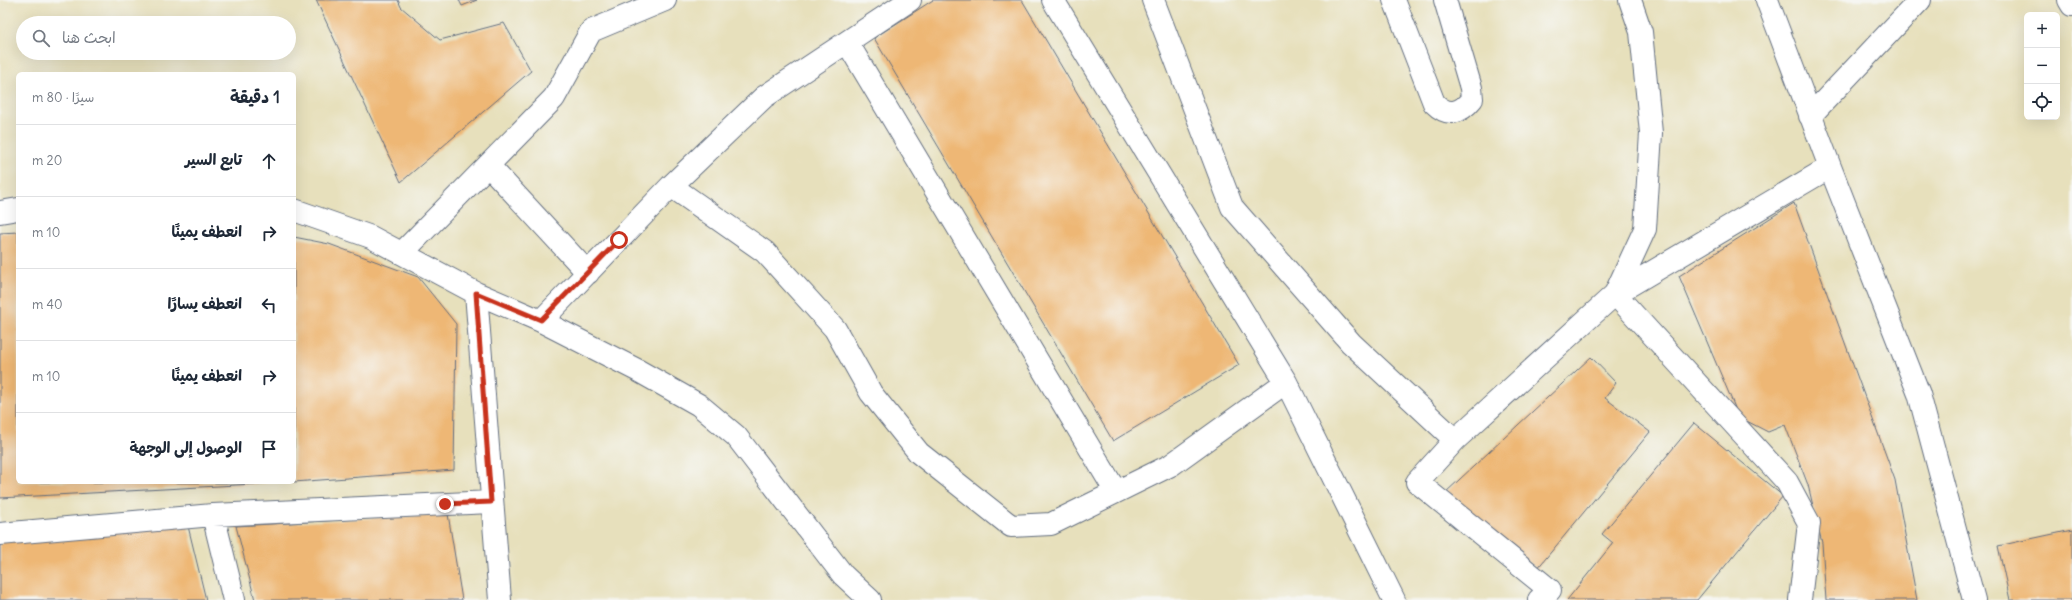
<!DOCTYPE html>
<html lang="ar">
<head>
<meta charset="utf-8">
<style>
  body { margin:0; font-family:Delius,"Playpen Sans Arabic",sans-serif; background:#f2f2f3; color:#1f2937; direction:rtl }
  .controls { position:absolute; right:12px; top:12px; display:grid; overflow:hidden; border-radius:6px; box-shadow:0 4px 16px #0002 }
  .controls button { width:36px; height:36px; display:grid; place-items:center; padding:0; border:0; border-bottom:1px solid #e0e1e3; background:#fff; color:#1f2937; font:20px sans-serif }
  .stop { position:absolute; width:12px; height:12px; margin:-9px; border:3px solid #c8321e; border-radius:50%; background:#fff }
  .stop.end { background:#c8321e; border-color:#fff; box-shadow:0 1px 4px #0008 }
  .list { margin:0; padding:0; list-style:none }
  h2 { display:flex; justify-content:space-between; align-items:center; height:52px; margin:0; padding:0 16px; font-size:17px }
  h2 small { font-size:13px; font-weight:400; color:#747a83 }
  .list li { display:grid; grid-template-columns:26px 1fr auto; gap:12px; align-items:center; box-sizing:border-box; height:72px; padding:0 16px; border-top:1px solid #e0e1e3 }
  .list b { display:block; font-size:15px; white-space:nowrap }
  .list em { font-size:13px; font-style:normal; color:#747a83 }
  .icon { flex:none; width:22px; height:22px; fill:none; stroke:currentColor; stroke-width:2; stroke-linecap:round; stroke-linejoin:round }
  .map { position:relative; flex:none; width:2072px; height:600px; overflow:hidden; direction:ltr }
  .search { position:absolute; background:#fff; box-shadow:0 4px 16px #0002; left:16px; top:16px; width:280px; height:44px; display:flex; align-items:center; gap:10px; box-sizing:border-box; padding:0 14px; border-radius:22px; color:#747a83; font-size:15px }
  .panel { position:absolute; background:#fff; box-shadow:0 4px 16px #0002; left:16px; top:72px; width:280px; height:412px; border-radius:6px; direction:rtl }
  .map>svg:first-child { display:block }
  .building { fill:#eeb775 }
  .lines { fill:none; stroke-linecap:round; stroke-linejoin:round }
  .minor-casing { stroke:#626d7f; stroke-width:24 }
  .minor { stroke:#fff; stroke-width:22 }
  .route { stroke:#c8321e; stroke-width:5 }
</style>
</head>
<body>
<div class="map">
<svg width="2072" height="600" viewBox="0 0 2072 600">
  <rect width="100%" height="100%" fill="#f6f6f2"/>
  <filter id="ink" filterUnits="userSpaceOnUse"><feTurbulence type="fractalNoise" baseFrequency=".025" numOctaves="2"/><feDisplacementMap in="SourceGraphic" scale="8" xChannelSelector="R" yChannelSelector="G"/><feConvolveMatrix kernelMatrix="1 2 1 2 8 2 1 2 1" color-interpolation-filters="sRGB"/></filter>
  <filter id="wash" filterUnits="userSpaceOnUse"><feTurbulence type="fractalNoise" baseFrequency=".012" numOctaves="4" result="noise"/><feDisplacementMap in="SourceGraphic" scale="16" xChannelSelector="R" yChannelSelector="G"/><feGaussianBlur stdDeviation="0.9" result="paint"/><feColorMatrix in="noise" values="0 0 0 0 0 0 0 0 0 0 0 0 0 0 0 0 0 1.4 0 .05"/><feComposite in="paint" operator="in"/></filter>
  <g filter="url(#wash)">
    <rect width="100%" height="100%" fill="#e7e0bc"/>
    <g id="blocks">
      <path class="building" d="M316 0H398L401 7 440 40 504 23 531 71 401 182Z
        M459 0H477L462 6Z
        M933 0H1022L1239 365 1113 441 874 38Z
        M1794 203 1895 480 1917 600H1826L1822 543 1808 485 1785 425 1768 432 1739 417 1679 276Z
        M18 232V482L273 483 0 498V233Z
        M294 237 329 244 418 277 456 324 454 470 294 482Z
        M1591 357 1616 383 1605 398 1650 432 1537 569 1445 493Z
        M1694 423 1783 496 1697 600H1567L1613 543 1602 534Z
        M448 514 462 600H255L236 526Z
        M187 522 206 600H0V538Z
        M2072 530V600H2010L1998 546Z"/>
    </g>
  </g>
  <g filter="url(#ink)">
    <use href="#blocks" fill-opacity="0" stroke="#626d7f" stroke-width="1"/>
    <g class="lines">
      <defs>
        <path id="minor" d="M1053 0 1286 382 1394 600
          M1153 0 1232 207 1351 343 1455 440
          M1394 0 1434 103C1448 117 1460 114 1472 99L1471 88 1445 0
          M1630 0 1641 32 1651 133 1645 229 1615 294 1787 482 1809 523 1800 600
          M1767 0 1830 167 1919 394 1974 600
          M2069 0 2072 5
          M847 42 1116 492
          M1810 116 1920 0
          M488 165 588 273
          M671 186 765 252 835 329 871 393 919 453 1011 526 1051 524 1171 465 1286 382
          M294 210 371 237 476 293 500 600
          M0 212 18 209
          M402 253 554 98 591 31 665 0
          M476 293 541 321 671 186 764 97 910 0
          M541 321 637 370 699 405 736 436 843 575 870 600
          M213 515 234 600
          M0 534 213 515 491 502
          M1539 600 1550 590 1417 482 1455 440 1615 294 1830 167"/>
      </defs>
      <use href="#minor" class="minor-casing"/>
      <use href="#minor" class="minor"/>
    </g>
  </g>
  <g class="lines" filter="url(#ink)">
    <path class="route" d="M445 504 491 502 476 293 541 320 619 240"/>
  </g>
</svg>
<div class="controls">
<button>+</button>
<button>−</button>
<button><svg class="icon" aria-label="locate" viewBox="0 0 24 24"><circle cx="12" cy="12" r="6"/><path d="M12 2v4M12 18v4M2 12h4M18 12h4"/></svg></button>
</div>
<div class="stop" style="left:619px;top:240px"></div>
<div class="stop end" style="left:445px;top:504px"></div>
<div class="search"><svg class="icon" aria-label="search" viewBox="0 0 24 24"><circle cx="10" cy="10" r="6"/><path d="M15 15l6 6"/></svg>ابحث هنا</div>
<section class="panel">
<h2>1 دقيقة<small>سيرًا · 80 m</small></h2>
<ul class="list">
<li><svg class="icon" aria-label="ahead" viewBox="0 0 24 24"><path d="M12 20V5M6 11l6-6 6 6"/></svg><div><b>تابع السير</b></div><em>20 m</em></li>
<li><svg class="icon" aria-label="right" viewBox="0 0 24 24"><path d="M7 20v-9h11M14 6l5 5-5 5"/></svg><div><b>انعطف يمينًا</b></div><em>10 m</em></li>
<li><svg class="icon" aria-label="left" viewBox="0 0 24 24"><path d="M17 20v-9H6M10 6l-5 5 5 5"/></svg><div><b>انعطف يسارًا</b></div><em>40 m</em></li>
<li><svg class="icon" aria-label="right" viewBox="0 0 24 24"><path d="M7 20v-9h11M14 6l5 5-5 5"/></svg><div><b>انعطف يمينًا</b></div><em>10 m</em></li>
<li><svg class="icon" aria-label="arrive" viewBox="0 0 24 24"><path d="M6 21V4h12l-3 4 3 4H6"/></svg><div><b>الوصول إلى الوجهة</b></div></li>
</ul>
</section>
</div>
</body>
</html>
